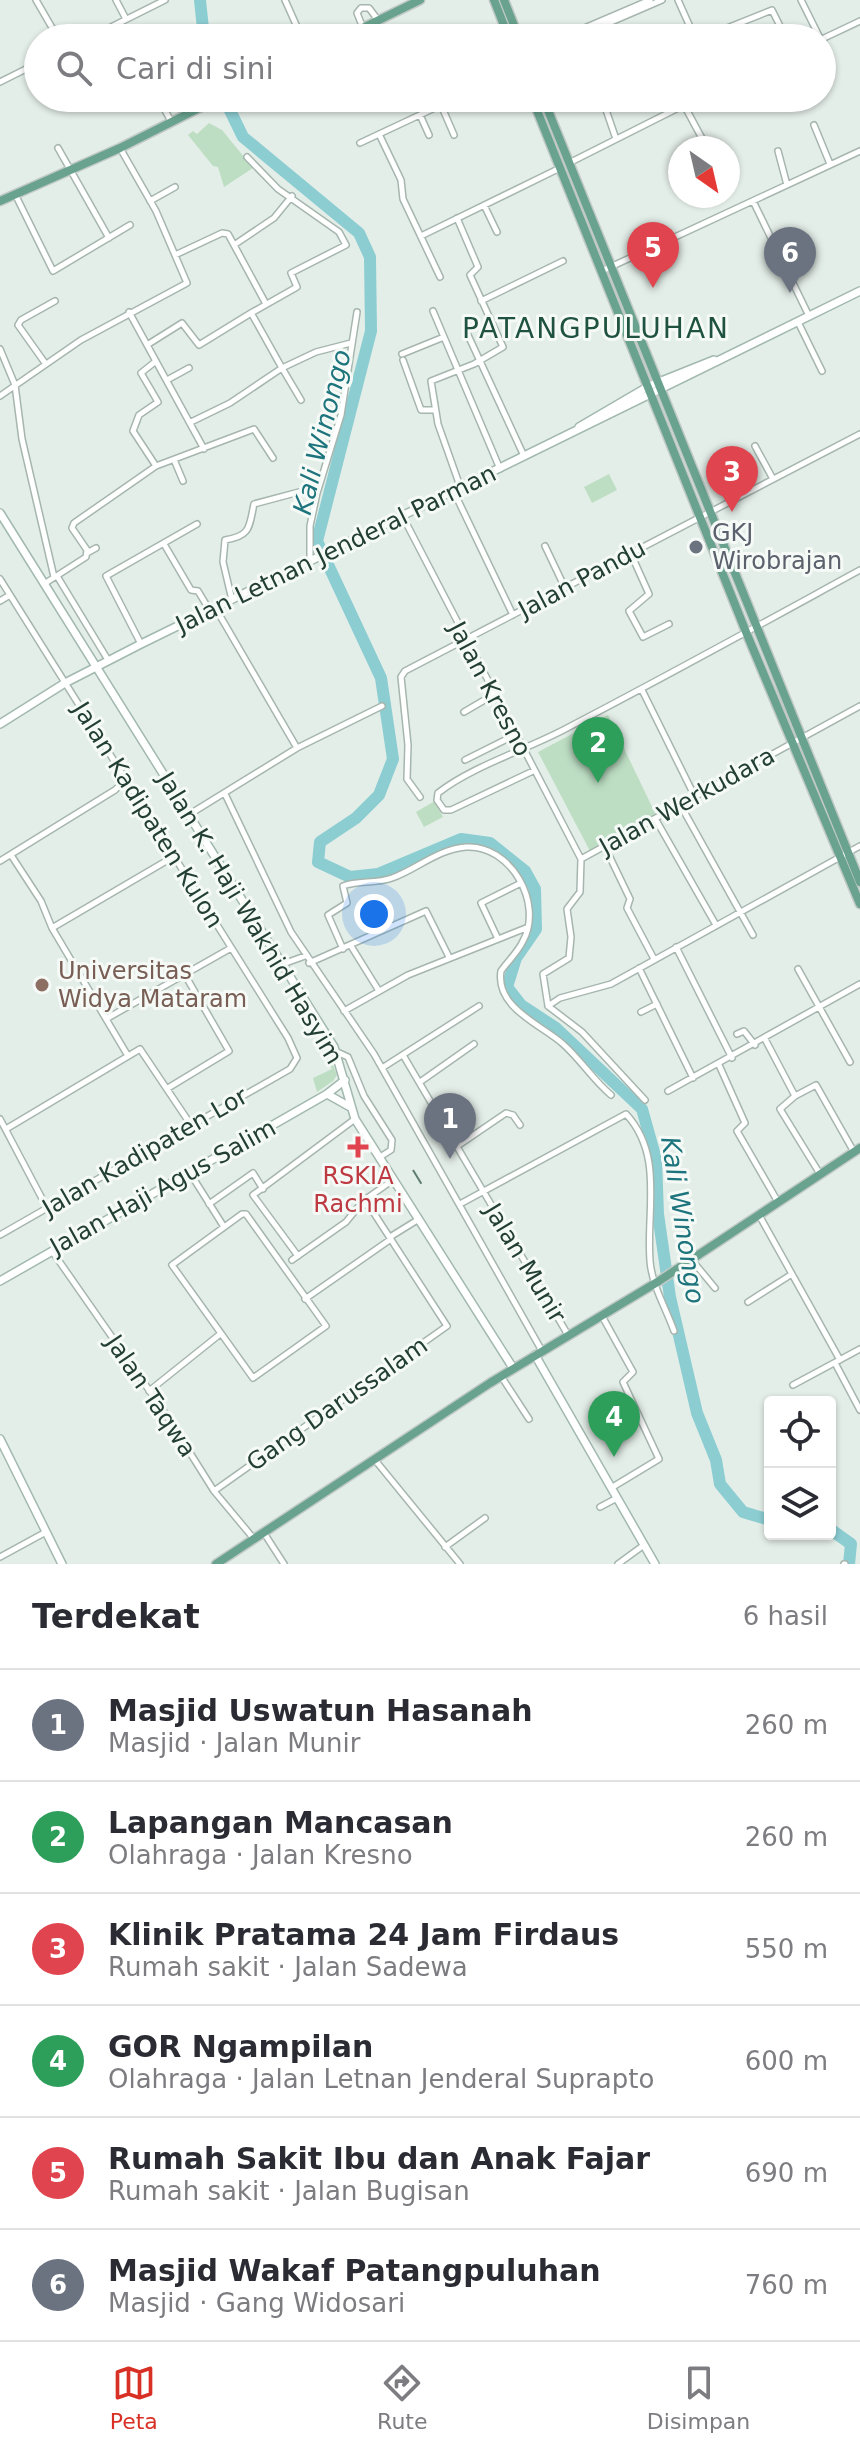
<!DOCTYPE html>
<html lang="id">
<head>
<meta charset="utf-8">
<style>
  body { margin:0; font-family:"DejaVu Sans",sans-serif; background:#f7f7f7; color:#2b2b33 }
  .controls { position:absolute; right:24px; bottom:24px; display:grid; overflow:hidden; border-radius:8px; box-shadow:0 2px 6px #0004 }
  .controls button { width:72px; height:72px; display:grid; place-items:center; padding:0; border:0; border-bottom:2px solid #e1e1e2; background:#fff; color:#2b2b33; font:40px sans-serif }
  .compass { position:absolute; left:668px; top:136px; width:72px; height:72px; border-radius:50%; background:#fff; box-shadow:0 2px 6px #0004; rotate:146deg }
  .you { position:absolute; left:374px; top:914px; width:28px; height:28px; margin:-20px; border:6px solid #fff; border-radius:50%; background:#1a73e8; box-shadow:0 0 0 12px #1a73e833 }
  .badge { display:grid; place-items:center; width:52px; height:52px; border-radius:50%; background:#d93025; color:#fff; font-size:26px; font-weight:700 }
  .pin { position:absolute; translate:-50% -66px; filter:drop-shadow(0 2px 4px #0008) }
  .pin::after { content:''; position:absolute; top:42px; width:28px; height:24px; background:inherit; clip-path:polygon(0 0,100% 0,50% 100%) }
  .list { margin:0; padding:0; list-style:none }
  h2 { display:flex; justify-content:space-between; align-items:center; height:104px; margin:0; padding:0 32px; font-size:34px }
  h2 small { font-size:26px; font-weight:400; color:#7c7c81 }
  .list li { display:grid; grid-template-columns:52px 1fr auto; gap:24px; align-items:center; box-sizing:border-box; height:112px; padding:0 32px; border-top:2px solid #e1e1e2 }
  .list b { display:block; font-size:30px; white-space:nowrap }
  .list p { margin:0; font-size:26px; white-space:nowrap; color:#7c7c81 }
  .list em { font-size:26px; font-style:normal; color:#7c7c81 }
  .icon { flex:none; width:44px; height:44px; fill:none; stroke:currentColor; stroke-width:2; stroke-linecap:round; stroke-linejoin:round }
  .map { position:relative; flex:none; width:860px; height:1564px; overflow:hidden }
  .search { position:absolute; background:#fff; box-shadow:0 2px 6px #0004; left:24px; right:24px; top:24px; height:88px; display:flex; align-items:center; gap:20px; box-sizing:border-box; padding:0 28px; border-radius:44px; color:#7c7c81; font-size:30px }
  .sheet { height:776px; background:#fff }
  nav { display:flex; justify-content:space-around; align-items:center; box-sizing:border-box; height:112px; border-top:2px solid #e1e1e2; background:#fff; font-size:22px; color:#7c7c81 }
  nav a { display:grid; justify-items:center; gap:4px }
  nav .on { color:#d93025 }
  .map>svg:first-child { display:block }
  .green { fill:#bddec3 }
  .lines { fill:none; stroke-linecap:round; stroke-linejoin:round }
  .river { stroke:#8ccdd2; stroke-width:12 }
  .street-casing { stroke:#a6b6af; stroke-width:8 }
  .secondary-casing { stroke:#a2b9af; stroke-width:10 }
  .primary-casing { stroke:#c1c9c6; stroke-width:11 }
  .street { stroke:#fff; stroke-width:5 }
  .secondary { stroke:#fff; stroke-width:7 }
  .primary { stroke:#69a38f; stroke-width:8 }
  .rail { stroke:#5e7b71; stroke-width:2; stroke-dasharray:16 8; stroke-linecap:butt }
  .worship-dot { fill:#6b7280; stroke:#f5faf7; stroke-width:3 }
  .education-dot { fill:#8d6e63; stroke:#f5faf7; stroke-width:3 }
  .health-dot { fill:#e0444e; stroke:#f5faf7; stroke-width:3 }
  .labels { text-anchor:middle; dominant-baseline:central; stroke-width:6; stroke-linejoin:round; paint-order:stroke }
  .worship-label { font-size:24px; fill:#5b616d; stroke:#f5faf7; text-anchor:start }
  .street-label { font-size:24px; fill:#233f35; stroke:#f5faf7 }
  .education-label { font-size:24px; fill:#785e54; stroke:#f5faf7; text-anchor:start }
  .health-label { font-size:24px; fill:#be3a42; stroke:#f5faf7 }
  .water-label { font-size:26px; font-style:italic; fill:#1d747c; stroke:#f5faf7 }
  .quarter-label { font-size:28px; letter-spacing:2px; fill:#1f5241; stroke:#f5faf7 }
</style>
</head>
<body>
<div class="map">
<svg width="860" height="1564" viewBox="0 0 860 1564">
  <rect width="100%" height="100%" fill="#e4eee8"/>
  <path class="green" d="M209 123 222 130 253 168 224 187 218 167 213 166 188 135 193 131 197 134Z
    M609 474 617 490 592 503 584 487Z
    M608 715 656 815 590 851 538 752Z
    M435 801 443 817 424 827 416 812Z
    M325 1045 337 1075 333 1081 317 1092 313 1078 332 1069 320 1048Z"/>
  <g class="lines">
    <path class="river" d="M200 0 204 38
      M224 98 243 137 359 233 370 257 371 331 317 541 381 678 393 759 379 795 356 818 320 842 318 862 350 877 378 874 461 839 490 843 525 871 535 889 536 929 516 958 507 987 521 1005 556 1028 642 1109 656 1159 658 1214 670 1297 697 1413 716 1460 720 1484 743 1512 770 1520
      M830 1529 851 1544 849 1564"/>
    <defs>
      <path id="street" d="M36 0 58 38
        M116 0 126 19
        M285 0 302 38
        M678 0 695 38
        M801 0 820 38
        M365 27 370 38
        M363 28 357 13 361 8H369L378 20
        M89 38 165 0
        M561 38 650 0
        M574 38 662 0
        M702 38 772 10 786 38
        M822 39 860 21
        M0 82 38 63
        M158 98 171 121
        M661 98 668 113
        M441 105 454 135
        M684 105 705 144
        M605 107 616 139
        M420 115 429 135
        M814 125 830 164
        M379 134 401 180 403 199 440 277
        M360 143 456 98
        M58 148 109 238
        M778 151 787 185
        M247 157 278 189 339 232 346 245 291 273 297 287 251 313
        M569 163 698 98
        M15 194 53 271 130 225
        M150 201 175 187
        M753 201 809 316
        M484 205 497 232
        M457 218 478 267 470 275 503 347 474 364 431 381 438 424 461 489
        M421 236 560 168
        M234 245 266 304
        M175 255 222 233 228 234 234 245 274 218 292 196
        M604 270 860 151
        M481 301 563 261
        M433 311 444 337
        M129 312 204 449
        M798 322 822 371
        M467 333 524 456
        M147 345 182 323 199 345 251 313 254 318 282 368 230 403 191 422
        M0 349 15 385 22 439 54 577
        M402 354 444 337 500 469
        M403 360 421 410H434
        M156 361 141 373 158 402 139 415 133 431 156 466
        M45 363 18 325 21 320 55 301
        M167 380 189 368
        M0 396 81 340 187 283 156 211 120 148
        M301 400 282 368 316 352 351 343
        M755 446 773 479
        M175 462 183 481
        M454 492 513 615
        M317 493 341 415 357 312
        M403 517 581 859
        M164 544 191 590 198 591 210 611
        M545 546 565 588
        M87 553 96 548
        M631 554 649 594 629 611 643 637 669 624
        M57 576 108 660
        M0 579 288 1038 297 1058 290 1069 0 1235
        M44 584 86 557 87 550 72 528 74 523 156 466 254 429 273 458
        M232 600 223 562 225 540C251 536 249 527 254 504L299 492 317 493 310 526V562
        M0 601 10 595
        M216 609 297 748
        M141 644 106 576 197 524
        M642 690 695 797
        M464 712 493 695
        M465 760 515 735
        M533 771 451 810H444L437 800 438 793C474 765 529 749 569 727 667 676 763 623 860 570
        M225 794 291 932 374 1054 542 1351
        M420 797 407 779 408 745 401 677 405 671 860 434
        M681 806 753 935
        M190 814 297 748 382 706
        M656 820 716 925
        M605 847 630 899 627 908 654 959
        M11 855 41 901 52 928 128 1056
        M581 859 860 706
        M581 859 580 892 567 909 571 937 569 958 543 974 548 1006 582 1032 645 1100
        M0 861 115 790 126 779
        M52 928 173 857
        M498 939 481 903 521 883
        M351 946 379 991
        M676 947 732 1058
        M343 949 328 915 347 903 343 886C358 880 376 884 392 878 417 869 438 849 466 847 510 844 544 903 523 941 518 952 508 961 501 971 495 1008 542 1025 563 1044 581 1060 593 1080 611 1095
        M309 963 426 911 449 957
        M283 964 305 956
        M639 968 693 1078
        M798 969 850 1062
        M548 1006 560 998 611 984 860 846
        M344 1011 408 975 526 928
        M641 1012 657 1004
        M106 1019 231 948
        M737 1034 744 1031 755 1045
        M765 1039 795 1096 780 1109 820 1174
        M337 1052 348 1057 364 1096 392 1140 391 1150 380 1157
        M403 1055 568 1335
        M719 1065 745 1123 737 1131 778 1202
        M382 1068 479 1006
        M420 1082 474 1044
        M168 1088 229 1051 185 975
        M668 1091 860 984
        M795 1096 816 1085 854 1152
        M0 1119 47 1208
        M6 1129 140 1049 191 1125
        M456 1147 506 1113 513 1115 520 1125
        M190 1173 224 1227
        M209 1204 253 1173 263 1189
        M460 1204 626 1114C664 1155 646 1210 650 1261 652 1286 666 1308 674 1331
        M242 1214H246L326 1326 253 1378 172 1265Z
        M759 1215 840 1360
        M390 1237 419 1219
        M52 1251 165 1413 214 1491 254 1539
        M298 1256 253 1195 355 1119
        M691 1259 715 1288
        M292 1260 346 1222 363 1201 393 1180
        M305 1299 391 1239
        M748 1302 792 1274
        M602 1316 633 1372 623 1382 659 1459 611 1488
        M835 1363 860 1410
        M501 1376 529 1419
        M793 1385 860 1349
        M149 1391 219 1335
        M375 1460 460 1564
        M214 1491 447 1326 368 1204 360 1206 363 1201
        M600 1507 617 1498
        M264 1533 284 1564
        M445 1547 485 1518
        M0 1557 46 1532
        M618 1564 644 1545
        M844 1564H845"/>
      <path id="secondary" d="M579 427 649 386 714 360
        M0 513 334 1047 355 1119 513 1368
        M0 724 65 683 141 644 860 291
        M327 1094 350 1107
        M0 1281 327 1094 345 1080
        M535 1355 655 1564
        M0 1439 62 1564"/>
      <path id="primary" d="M494 0 509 38
        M504 0 519 38
        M342 38 420 0
        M532 98 746 632 860 904
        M543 98 860 882
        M0 201 120 148 219 98
        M216 1564 490 1383 659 1281 860 1148"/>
    </defs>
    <use href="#street" class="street-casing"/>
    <use href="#secondary" class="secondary-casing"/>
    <use href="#primary" class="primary-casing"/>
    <use href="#street" class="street"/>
    <use href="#secondary" class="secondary"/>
    <use href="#primary" class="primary"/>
    <path class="rail" d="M413 1170 424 1188"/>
  </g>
  <circle class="worship-dot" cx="696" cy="547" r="8"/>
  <circle class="education-dot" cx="42" cy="985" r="8"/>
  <path class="health-dot" d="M354 1135h8v8h8v8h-8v8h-8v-8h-8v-8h8z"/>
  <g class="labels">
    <g class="worship-label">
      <text x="712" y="533">GKJ<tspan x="712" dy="28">Wirobrajan</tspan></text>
    </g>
    <g class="street-label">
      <text transform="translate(336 549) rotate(-26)">Jalan Letnan Jenderal Parman</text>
      <text transform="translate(582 579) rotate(-28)">Jalan Pandu</text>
      <text transform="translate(490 689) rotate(62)">Jalan Kresno</text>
      <text transform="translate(687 801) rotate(-29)">Jalan Werkudara</text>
      <text transform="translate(148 815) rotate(58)">Jalan Kadipaten Kulon</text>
      <text transform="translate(250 918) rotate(59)">Jalan K. Haji Wakhid Hasyim</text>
      <text transform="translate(145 1152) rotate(-30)">Jalan Kadipaten Lor</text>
      <text transform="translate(163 1187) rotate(-29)">Jalan Haji Agus Salim</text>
      <text transform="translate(525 1263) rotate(59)">Jalan Munir</text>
      <text transform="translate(151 1396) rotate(56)">Jalan Taqwa</text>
      <text transform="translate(337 1404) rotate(-35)">Gang Darussalam</text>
    </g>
    <g class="education-label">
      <text x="58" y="971">Universitas<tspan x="58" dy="28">Widya Mataram</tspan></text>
    </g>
    <g class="health-label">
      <text x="358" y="1176">RSKIA<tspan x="358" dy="28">Rachmi</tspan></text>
    </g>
    <g class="water-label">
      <text transform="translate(322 432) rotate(-76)">Kali Winongo</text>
      <text transform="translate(683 1220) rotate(81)">Kali Winongo</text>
    </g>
    <g class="quarter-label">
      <text x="596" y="328">PATANGPULUHAN</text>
    </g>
  </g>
</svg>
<div class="controls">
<button><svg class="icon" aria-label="locate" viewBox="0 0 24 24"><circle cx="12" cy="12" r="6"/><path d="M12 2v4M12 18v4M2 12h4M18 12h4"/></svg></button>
<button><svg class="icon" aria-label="layers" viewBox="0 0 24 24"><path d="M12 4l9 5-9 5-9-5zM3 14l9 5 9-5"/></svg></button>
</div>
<svg class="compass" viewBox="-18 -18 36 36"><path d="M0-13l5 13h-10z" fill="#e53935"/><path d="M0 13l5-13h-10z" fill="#7c7c81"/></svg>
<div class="you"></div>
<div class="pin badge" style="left:450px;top:1159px;background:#6b7280">1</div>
<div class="pin badge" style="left:598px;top:783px;background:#2e9e5b">2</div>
<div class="pin badge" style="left:732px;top:512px;background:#e0444e">3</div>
<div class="pin badge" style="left:614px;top:1457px;background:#2e9e5b">4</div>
<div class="pin badge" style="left:653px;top:288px;background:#e0444e">5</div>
<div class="pin badge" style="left:790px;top:293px;background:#6b7280">6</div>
<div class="search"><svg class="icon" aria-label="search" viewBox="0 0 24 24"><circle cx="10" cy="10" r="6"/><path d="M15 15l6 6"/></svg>Cari di sini</div>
</div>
<section class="sheet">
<h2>Terdekat<small>6 hasil</small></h2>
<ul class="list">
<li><span class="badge" style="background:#6b7280">1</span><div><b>Masjid Uswatun Hasanah</b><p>Masjid · Jalan Munir</p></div><em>260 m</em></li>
<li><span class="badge" style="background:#2e9e5b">2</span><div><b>Lapangan Mancasan</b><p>Olahraga · Jalan Kresno</p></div><em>260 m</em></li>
<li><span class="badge" style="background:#e0444e">3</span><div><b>Klinik Pratama 24 Jam Firdaus</b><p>Rumah sakit · Jalan Sadewa</p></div><em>550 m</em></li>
<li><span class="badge" style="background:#2e9e5b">4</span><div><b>GOR Ngampilan</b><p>Olahraga · Jalan Letnan Jenderal Suprapto</p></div><em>600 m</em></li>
<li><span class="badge" style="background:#e0444e">5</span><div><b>Rumah Sakit Ibu dan Anak Fajar</b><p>Rumah sakit · Jalan Bugisan</p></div><em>690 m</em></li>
<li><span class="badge" style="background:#6b7280">6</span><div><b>Masjid Wakaf Patangpuluhan</b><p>Masjid · Gang Widosari</p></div><em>760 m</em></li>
</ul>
</section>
<nav>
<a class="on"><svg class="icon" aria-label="map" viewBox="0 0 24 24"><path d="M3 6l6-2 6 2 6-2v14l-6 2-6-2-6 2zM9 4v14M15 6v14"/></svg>Peta</a>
<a><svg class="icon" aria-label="directions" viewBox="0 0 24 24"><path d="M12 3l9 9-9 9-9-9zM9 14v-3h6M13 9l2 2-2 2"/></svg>Rute</a>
<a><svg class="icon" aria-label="saved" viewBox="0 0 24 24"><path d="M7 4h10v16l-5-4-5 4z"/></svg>Disimpan</a>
</nav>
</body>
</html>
